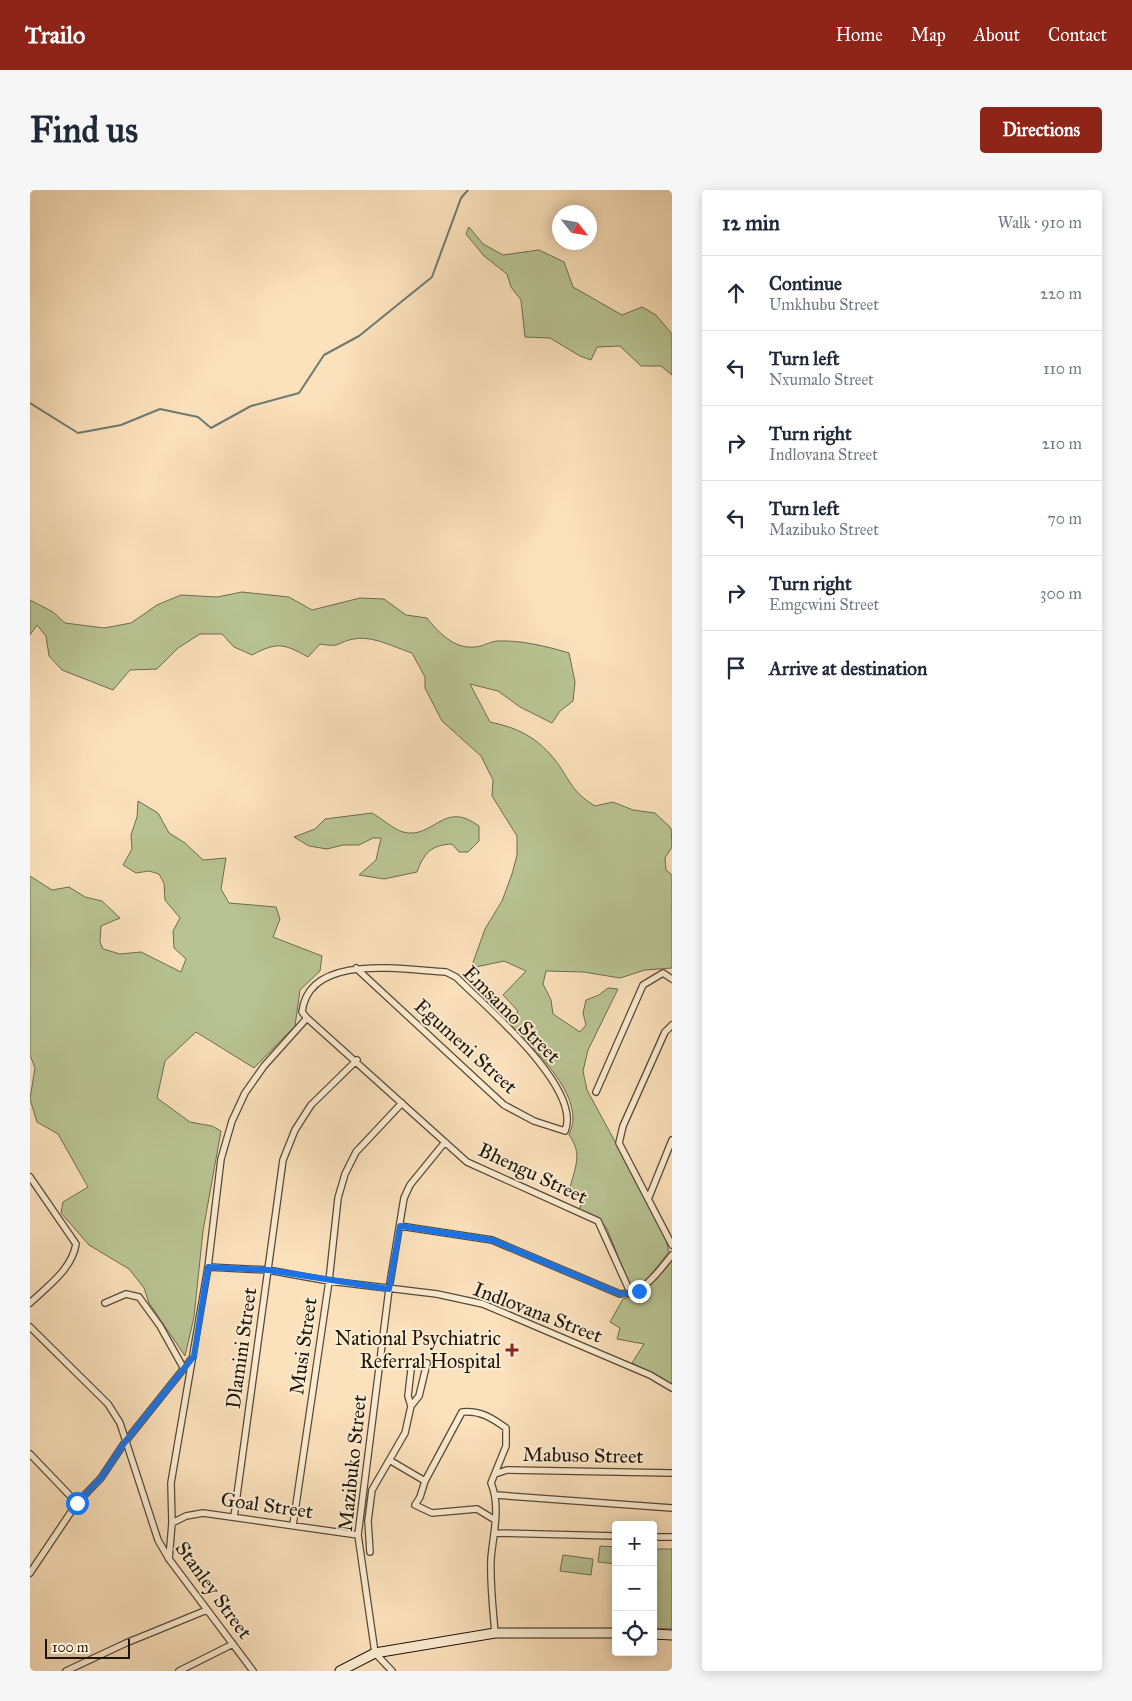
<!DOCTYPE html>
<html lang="en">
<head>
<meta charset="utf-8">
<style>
  body { margin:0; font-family:"IM FELL Great Primer",serif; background:#f6f6f7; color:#1f2937 }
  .controls { position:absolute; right:15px; bottom:15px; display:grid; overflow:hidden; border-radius:5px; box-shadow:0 2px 12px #0003 }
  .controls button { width:45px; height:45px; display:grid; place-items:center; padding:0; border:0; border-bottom:1px solid #e0e1e3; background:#fff; color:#1f2937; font:25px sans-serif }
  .compass { position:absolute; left:522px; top:15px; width:45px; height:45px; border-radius:50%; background:#fff; box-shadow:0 2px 12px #0003; rotate:121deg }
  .scale { position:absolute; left:15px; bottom:12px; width:85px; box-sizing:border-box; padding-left:5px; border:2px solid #1f160a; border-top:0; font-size:14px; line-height:18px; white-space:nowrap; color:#1f160a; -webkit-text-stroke:4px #fcecd3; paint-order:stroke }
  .stop { position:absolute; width:15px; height:15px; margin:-11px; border:4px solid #1a73e8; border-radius:50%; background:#fff }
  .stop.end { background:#1a73e8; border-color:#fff; box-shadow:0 1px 5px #0008 }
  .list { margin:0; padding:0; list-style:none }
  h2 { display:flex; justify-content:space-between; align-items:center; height:65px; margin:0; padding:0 20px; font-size:21px }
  h2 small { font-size:16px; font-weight:400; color:#747a83 }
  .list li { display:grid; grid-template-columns:32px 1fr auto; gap:15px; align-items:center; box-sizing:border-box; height:75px; padding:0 20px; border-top:1px solid #e0e1e3 }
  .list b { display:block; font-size:19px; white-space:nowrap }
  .list p { margin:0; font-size:16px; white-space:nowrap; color:#747a83 }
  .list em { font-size:16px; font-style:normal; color:#747a83 }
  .icon { flex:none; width:28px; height:28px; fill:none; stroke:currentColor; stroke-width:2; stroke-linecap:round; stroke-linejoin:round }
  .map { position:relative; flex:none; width:642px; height:1481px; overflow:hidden; border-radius:5px }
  header { display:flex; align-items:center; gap:30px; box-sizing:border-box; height:70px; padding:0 25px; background:#8f2418; color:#fff }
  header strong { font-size:24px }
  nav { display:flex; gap:28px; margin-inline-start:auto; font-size:18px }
  .intro { display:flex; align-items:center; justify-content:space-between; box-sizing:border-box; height:120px; padding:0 30px }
  h1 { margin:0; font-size:35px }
  .button { padding:12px 22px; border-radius:5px; background:#8f2418; color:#fff; font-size:18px; font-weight:700 }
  main { display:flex; gap:30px; padding:0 30px }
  aside { flex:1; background:#fff; border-radius:5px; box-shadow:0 2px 12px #0003 }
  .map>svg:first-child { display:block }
  .green { fill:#b9c494; stroke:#6c6d4f }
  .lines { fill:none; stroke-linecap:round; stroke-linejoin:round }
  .stream { stroke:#6d7a72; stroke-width:2 }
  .street-casing { stroke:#564936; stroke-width:8 }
  .secondary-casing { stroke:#1f160a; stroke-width:11 }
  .street { stroke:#fcecd3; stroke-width:5.5 }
  .secondary { stroke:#fcecd3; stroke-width:9 }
  .route { stroke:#1a73e8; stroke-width:6 }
  .poi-dot { fill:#8f2418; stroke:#fcecd3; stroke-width:2 }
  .labels { text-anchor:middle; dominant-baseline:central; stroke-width:4; stroke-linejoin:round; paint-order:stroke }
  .street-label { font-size:20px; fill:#1f160a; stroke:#fcecd3 }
  .poi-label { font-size:20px; fill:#1f160a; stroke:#fcecd3; text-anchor:end }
</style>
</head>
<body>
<header>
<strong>Trailo</strong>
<nav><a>Home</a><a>Map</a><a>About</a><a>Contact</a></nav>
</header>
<div class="intro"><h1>Find us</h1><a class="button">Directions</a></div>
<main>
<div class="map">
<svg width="642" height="1481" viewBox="0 0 642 1481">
  <rect width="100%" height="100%" fill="#fbe1bc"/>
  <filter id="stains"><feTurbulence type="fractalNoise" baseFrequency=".004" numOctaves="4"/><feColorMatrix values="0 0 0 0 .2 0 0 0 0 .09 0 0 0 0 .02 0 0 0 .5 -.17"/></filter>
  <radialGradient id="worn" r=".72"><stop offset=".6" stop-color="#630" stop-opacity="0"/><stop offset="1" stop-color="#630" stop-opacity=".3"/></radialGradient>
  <path class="green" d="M439 37 453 54 473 65 509 60 534 72 543 97 592 125 612 117 626 125 642 144V185L631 176H611L590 156 567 157 561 170 550 166 520 148 495 147 491 110 481 97 477 84 454 66 436 44Z
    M212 402 259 407 282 420 330 408 354 409 376 425 397 428C408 442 424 459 444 457 452 457 459 452 467 451 490 450 516 456 539 463L545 492 543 511 530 521 522 533 490 517 468 501 440 494 460 532C484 537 503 545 520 564 539 585 538 600 565 616L583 612 603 620 625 623 641 638 642 657 635 668 636 680 642 685V778L615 780 590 788 554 782 516 781 513 794 521 810 523 824 550 842 556 835 553 823 556 810 569 805 578 798 588 799 558 860 553 881 557 900 634 1042 639 1062 615 1092 602 1101 577 1039 570 1029 549 1020 554 1006 540 998C545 977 553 964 539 945 540 941 543 935 543 930 544 895 502 858 480 834L488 821 473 805 496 781 474 771 441 778 455 739 472 711 482 684 487 665V646L462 606 463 590 451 566 412 531 395 498V487L382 463C366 458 342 445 324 449 306 452 313 458 290 454L278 467C253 453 247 452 222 465L204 457 192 444H170L148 458 127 479 100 480 83 500 32 480 19 466 16 446 7 435 0 445V410L23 422 35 433 74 438 101 433 127 415 151 405 187 407Z
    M108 611 128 623 139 643 155 653 173 670 196 668 191 699 199 713 246 717 250 729 243 747 292 766 290 781 270 800 265 836 224 878 166 842 135 871 127 908 160 932 182 936 191 941 173 1041 164 1127 155 1166 119 1113 114 1098 99 1079 59 1055 31 1023 33 1012 58 997 28 944 7 932 0 909 5 878 0 865V686L22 700 39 697 55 707 72 711 90 728 71 736 70 752 73 759 90 764 111 762 151 782 156 769 144 758 143 741 150 728 135 710 134 693 129 684 119 681 106 683 93 675 102 659 101 645 107 627Z
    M342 623C351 628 363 639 373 642 404 650 413 609 449 636V651L438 662H429L422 654C401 655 394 663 387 682L354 689 329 685 346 670 351 648H343L329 655H313L297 659 279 656 264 647 285 639 295 629Z
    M642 1069V1194L602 1173 614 1154 587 1149 590 1138 580 1132 593 1109 612 1104Z
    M570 1356 586 1357V1374L568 1372Z
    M623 1359H642V1439L623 1438Z
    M533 1365 563 1369 561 1385 530 1381Z"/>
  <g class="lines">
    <path class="stream" d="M0 213 48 243 91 235 130 219 168 227 181 238 221 216 269 203 294 165 329 146 402 87 431 8 438 0"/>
    <defs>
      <path id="street" d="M326 778 474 915 504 931 535 941C553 898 455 816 426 787L416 782C374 780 279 762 272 822L277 828 437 972 568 1031 601 1104
        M642 835 635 842 593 936 589 953 642 1055
        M566 902 613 795 633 783 642 789
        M0 987 46 1054C42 1079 18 1096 0 1113
        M619 1007 642 950
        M370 1036 462 1050 590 1104C615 1103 627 1083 642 1065
        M178 1077 238 1080 299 1091 407 1104 453 1114 620 1185 642 1198
        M75 1113 96 1104 109 1107 130 1136 154 1179
        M0 1137 78 1214 90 1233 128 1350 139 1369 223 1481
        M0 1264 47 1313
        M361 1271 395 1291
        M465 1284 477 1280 642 1283
        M466 1305 642 1318
        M204 1327 253 970 265 940 281 915 327 870
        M465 1330 447 1319 402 1323 385 1315 390 1307 395 1291 432 1222C450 1220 462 1228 476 1238V1256L461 1293C471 1317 463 1344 461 1369 460 1394 463 1419 465 1443
        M142 1333 156 1326 173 1323 328 1345
        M263 1335 299 1091 308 1008 315 984 326 962 372 913
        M465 1343 586 1346
        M623 1347H642
        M340 1362 338 1331 342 1300 375 1243 381 1216 389 1206 397 1173 382 1171 378 1206 381 1216
        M139 1369 142 1333 141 1293 178 1077 191 969 202 931 215 903 234 876 277 828
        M0 1383 47 1313 71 1288 95 1252 163 1167
        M36 1481 96 1453 177 1420
        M149 1481 203 1454
        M362 1481 345 1463 328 1345 359 1099 374 1008 380 995 415 952"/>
      <path id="secondary" d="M623 1444 642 1445
        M310 1481 345 1463 465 1443H586"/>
    </defs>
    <use href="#street" class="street-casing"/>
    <use href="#secondary" class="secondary-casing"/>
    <use href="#street" class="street"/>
    <use href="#secondary" class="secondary"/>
  </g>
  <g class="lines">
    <path class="route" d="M47 1313 71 1288 95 1252 164 1166 178 1077 238 1080 359 1099 370 1036 462 1050 590 1104 609 1101"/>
  </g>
  <path class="poi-dot" d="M479.5 1152.5h5v5h5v5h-5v5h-5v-5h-5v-5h5z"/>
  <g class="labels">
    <g class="street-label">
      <text transform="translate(482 824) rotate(45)">Emsamo Street</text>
      <text transform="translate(436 856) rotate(42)">Egumeni Street</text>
      <text transform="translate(503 983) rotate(25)">Bhengu Street</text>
      <text transform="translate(508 1122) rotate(21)">Indlovana Street</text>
      <text transform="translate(273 1156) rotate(-82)">Musi Street</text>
      <text transform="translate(211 1158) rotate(-82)">Dlamini Street</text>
      <text transform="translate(553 1265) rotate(1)">Mabuso Street</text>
      <text transform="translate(322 1273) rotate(-84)">Mazibuko Street</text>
      <text transform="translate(237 1315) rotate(8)">Goal Street</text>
      <text transform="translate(184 1400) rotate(54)">Stanley Street</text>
    </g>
    <g class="poi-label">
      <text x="471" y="1148">National Psychiatric<tspan x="471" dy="23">Referral Hospital</tspan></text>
    </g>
  </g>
  <rect width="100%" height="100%" filter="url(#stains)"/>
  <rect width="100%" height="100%" fill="url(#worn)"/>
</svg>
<div class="controls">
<button>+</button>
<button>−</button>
<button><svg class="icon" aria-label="locate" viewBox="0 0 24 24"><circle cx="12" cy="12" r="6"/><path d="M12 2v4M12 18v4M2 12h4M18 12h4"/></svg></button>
</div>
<svg class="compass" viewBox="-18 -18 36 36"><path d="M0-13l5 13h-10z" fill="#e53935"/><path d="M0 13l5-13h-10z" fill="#747a83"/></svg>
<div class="scale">100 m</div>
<div class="stop" style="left:47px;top:1313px"></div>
<div class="stop end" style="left:609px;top:1101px"></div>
</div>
<aside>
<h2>12 min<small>Walk · 910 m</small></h2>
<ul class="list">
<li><svg class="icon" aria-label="ahead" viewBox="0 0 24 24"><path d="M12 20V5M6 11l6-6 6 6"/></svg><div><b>Continue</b><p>Umkhubu Street</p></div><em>220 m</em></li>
<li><svg class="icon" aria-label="left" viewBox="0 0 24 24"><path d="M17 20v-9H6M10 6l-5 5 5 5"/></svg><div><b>Turn left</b><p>Nxumalo Street</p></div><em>110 m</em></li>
<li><svg class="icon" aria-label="right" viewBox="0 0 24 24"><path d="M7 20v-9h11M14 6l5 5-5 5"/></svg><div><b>Turn right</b><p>Indlovana Street</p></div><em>210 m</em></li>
<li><svg class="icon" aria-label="left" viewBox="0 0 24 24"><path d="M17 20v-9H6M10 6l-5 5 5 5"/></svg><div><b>Turn left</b><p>Mazibuko Street</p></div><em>70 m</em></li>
<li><svg class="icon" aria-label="right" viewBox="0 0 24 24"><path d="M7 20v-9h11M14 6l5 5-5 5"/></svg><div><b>Turn right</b><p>Emgcwini Street</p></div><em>300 m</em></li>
<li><svg class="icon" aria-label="arrive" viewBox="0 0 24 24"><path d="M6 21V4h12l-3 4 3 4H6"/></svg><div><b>Arrive at destination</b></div></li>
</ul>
</aside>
</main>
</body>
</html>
